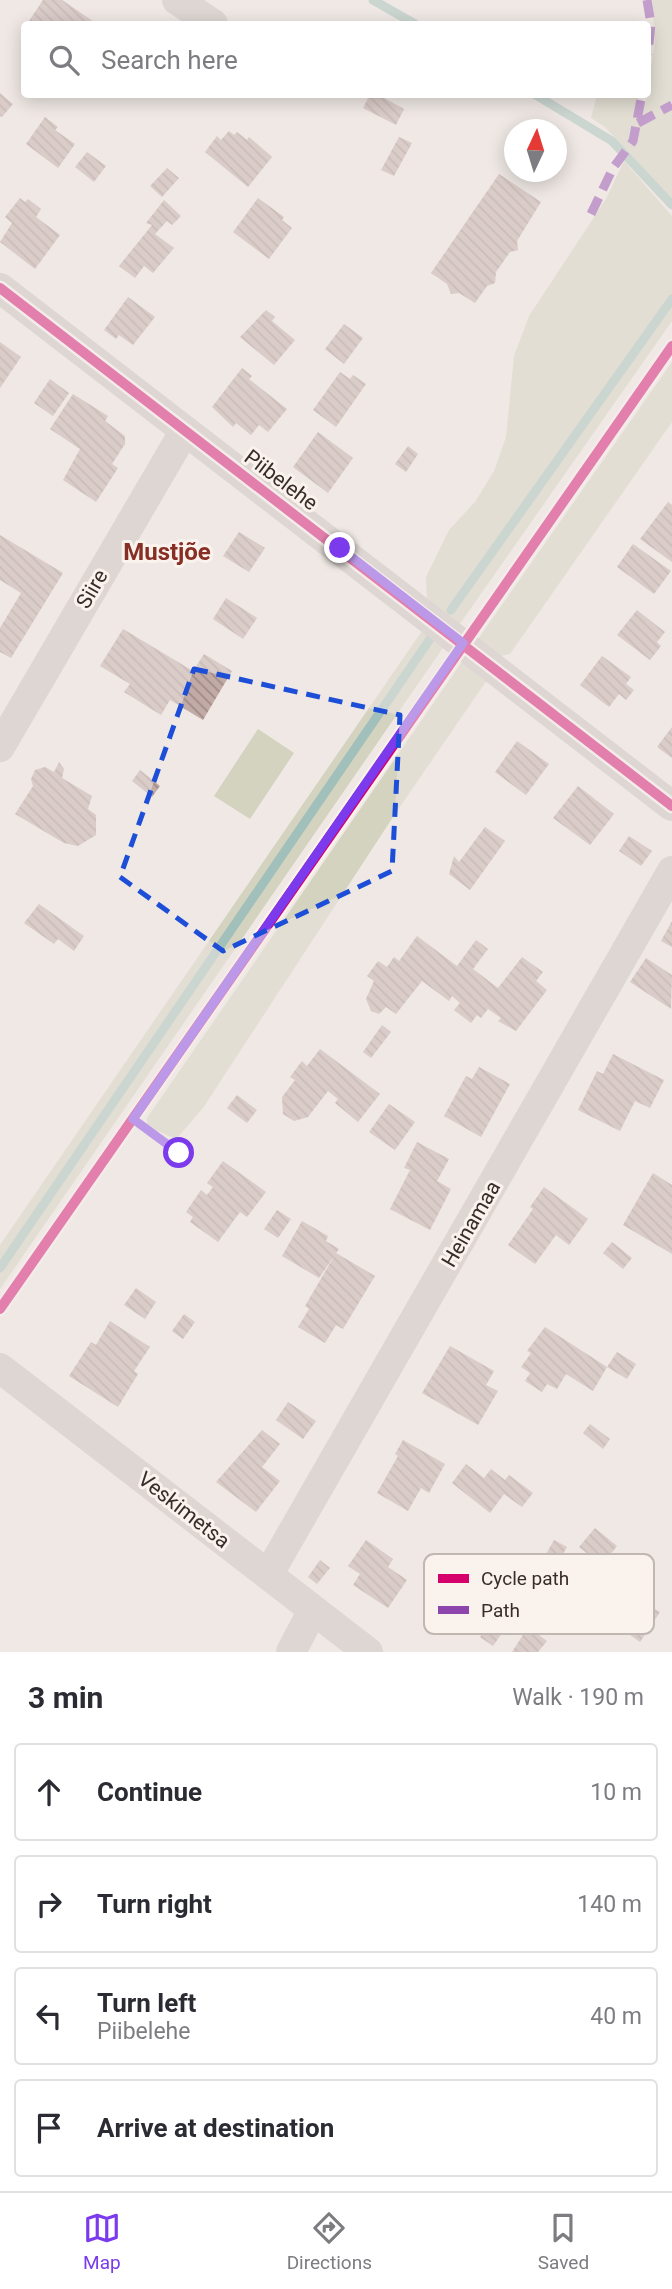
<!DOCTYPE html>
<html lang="en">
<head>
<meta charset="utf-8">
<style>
  body { margin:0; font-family:Roboto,sans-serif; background:#f2f2f3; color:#2b2b33 }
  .compass { position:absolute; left:504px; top:119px; width:63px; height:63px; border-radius:50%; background:#fff; box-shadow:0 4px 18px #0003; rotate:4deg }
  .stop { position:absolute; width:21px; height:21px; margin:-16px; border:5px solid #7c3aed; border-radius:50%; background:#fff }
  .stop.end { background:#7c3aed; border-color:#fff; box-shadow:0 2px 7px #0008 }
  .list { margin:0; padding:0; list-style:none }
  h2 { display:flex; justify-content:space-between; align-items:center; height:91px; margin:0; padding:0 28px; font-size:30px }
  h2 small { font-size:23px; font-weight:400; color:#7c7c81 }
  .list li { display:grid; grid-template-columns:46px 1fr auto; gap:21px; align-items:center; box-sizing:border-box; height:98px; margin:0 14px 14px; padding:0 14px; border:2px solid #e1e1e2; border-radius:7px }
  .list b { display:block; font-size:26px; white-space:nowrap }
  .list p { margin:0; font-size:23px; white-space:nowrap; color:#7c7c81 }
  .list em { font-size:23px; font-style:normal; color:#7c7c81 }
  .icon { flex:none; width:38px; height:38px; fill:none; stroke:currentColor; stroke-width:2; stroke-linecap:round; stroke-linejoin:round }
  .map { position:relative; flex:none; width:672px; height:1652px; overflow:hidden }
  .search { position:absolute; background:#fff; box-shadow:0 4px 18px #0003; left:21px; right:21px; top:21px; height:77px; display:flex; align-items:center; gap:18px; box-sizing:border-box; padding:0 24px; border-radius:7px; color:#7c7c81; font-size:26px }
  .sheet { height:539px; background:#fff }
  nav { display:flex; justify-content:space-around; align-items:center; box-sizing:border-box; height:98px; border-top:2px solid #e1e1e2; background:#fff; font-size:19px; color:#7c7c81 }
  nav a { display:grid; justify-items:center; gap:4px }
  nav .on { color:#7c3aed }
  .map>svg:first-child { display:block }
  .green { fill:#d3d3bf }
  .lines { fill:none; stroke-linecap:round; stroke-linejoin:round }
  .stream { stroke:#a1c0bb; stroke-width:9 }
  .building { fill:url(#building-back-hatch) }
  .street { stroke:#c8c0bd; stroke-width:30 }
  .quiet { stroke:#8e44ad; stroke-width:9; stroke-dasharray:18 9; stroke-linecap:butt }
  .cycleway-casing { stroke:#faf2ed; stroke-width:15 }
  .cycleway { stroke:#d6006c; stroke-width:10 }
  .route { stroke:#7c3aed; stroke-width:9 }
  .marked { fill:none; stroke:#1d4ed8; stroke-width:5; stroke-dasharray:14 9; stroke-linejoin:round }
  .labels { text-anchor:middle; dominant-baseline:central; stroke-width:6; stroke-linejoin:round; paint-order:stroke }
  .street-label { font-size:21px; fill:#392d2b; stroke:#faf2ed }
  .quarter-label { font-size:24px; font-weight:bold; fill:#872e25; stroke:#faf2ed }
  .key { fill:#faf2ed; stroke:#c0b7b3; stroke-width:2 }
  .key-label { font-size:19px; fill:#392d2b }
</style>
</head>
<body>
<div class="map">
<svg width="672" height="1652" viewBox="0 0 672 1652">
  <defs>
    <pattern id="building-back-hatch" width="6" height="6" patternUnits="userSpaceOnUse" patternTransform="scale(1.75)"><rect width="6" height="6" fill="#c2aaa6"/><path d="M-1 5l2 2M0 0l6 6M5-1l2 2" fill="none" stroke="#9f8b87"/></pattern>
  </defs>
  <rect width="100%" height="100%" fill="#efe8e4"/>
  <path class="green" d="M652 0H672V200L605 127 591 118 597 95H638V102H646L655 41Z
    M624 161 672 216V321L457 628 427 603 426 577 449 530 475 502 494 471 506 437 514 356 529 316 606 199Z
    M672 362V422L510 654 500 656 476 642Z
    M426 625 447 642 0 1289V1245Z
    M466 656 487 680 393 817 203 1108 176 1139 147 1126V1118Z
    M258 729 294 753 250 819 214 796Z"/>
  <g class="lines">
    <path class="stream" d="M373 0 415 24
      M534 94 612 141 672 205
      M451 610 672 299
      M0 1268 430 639"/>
  </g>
  <path class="building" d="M43 0H62L97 24H27Z
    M0 93 13 104 2 117 0 116Z
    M370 94H377L404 109 396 125 363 108Z
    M45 117 58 127 55 130 75 144 58 168 26 144Z
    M229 131 234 135 237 132 247 140 249 137 272 157 248 187 205 152 217 136 221 140Z
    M399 137 412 143 394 176 381 170Z
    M87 152 106 166 94 182 75 167Z
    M167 168 179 178 162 197 150 186Z
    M499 174 541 202 517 241 518 250 510 252 496 272 495 283 487 286 475 303 459 293 451 294 447 284 431 273Z
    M20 198 25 202 28 199 41 209 36 217 60 235 35 269 0 242 12 223 5 217Z
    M258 198 284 217 282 220 292 228 269 259 233 232Z
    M164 200 181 216 172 225 167 221 155 234 174 248 153 273 144 266 135 278 119 266 152 225 146 223Z
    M128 297 155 317 133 345 119 335 116 339 104 330Z
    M266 310 275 317 272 321 295 340 274 365 240 337Z
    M344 324 363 338 344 364 325 349Z
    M0 342 21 357 0 388Z
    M242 368 252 376 249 379 287 409 268 432 259 425 251 435 236 423 233 427 212 407Z
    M340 372 350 379 353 375 366 384 336 427 313 410Z
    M50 379 69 393 53 416 34 403Z
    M73 394 108 416 105 421 125 436V444L112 464 118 468 96 502 63 480 80 449 50 429Z
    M318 432 353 458 328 493 293 467Z
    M408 446 418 454 406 472 395 464Z
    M668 502 672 505V562L640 539Z
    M239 532 265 548 249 572 223 556Z
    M0 535 63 573 11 658 0 652V628L21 593 0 580Z
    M633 544 671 571 654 594 617 567Z
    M226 598 257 618 243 639 213 619Z
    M637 610 665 632 657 642 661 646 650 660 617 635Z
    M123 629 193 671 204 654 232 671 203 720 170 700 161 715 124 692 130 684 100 666Z
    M602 656 631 677 626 684 634 690 626 700 619 694 609 707 580 685Z
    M672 727V758L657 747Z
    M517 741 549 764 526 795 495 772Z
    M59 762 64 769 62 778 92 796 88 809 96 815V835L78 846 64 843 15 814 33 786 31 779 35 770 45 767 54 772Z
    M140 770 160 786 152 797 132 781Z
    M578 786 614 814 590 845 553 818Z
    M485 827 505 841 470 890 449 874 454 856 459 862Z
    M629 836 652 851 641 866 619 851Z
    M39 904 84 936 74 951 58 939 54 944 24 923Z
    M672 921V947L661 941Z
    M417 936 457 966 476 940 488 949 473 969 498 988 522 957 543 972 536 981 547 990 516 1031 498 1021 501 1018 488 1009 481 1018 477 1015 471 1023 454 1010 460 1003 452 996 449 1001 422 981 396 1014 386 1007 379 1014 371 1011 366 999 374 981 367 976 378 961 387 967 394 957 399 961Z
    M646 958 672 975 671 1009 630 982Z
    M382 1025 391 1032 371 1058 363 1052Z
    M320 1049 380 1094 358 1122 335 1103 338 1099 328 1091 308 1117 294 1121 283 1114 282 1097 295 1080 290 1077 302 1061 307 1066Z
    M613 1054 664 1080 650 1108 635 1101 620 1131 578 1110 597 1071 603 1074Z
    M479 1067 510 1084 481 1137 444 1116 466 1076 472 1079Z
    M237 1095 257 1110 247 1123 227 1108Z
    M389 1104 415 1122 395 1150 369 1132Z
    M417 1142 449 1159 437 1181 451 1189 430 1230 390 1209 410 1170 404 1168Z
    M223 1161 266 1192 247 1217 240 1212 218 1242 190 1222 193 1217 186 1212 201 1190 207 1195 213 1187 207 1183Z
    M653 1173 672 1185V1254L623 1225Z
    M544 1187 588 1219 569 1245 556 1235 535 1264 508 1245 533 1209 530 1207Z
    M277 1210 291 1219 278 1238 264 1229Z
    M302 1221 328 1236 326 1241 339 1249 319 1278 282 1256Z
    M612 1242 632 1258 623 1269 603 1253Z
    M336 1253 375 1276 343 1329 336 1325 325 1343 298 1327 309 1309 305 1306Z
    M136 1288 156 1302 145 1319 124 1305Z
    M184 1314 195 1322 183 1339 172 1331Z
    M110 1321 150 1347 134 1371 138 1374 118 1407 69 1376 91 1342 96 1345Z
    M545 1327 607 1367 617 1352 636 1364 627 1379 607 1367 593 1391 566 1374 557 1389 547 1384 542 1392 525 1381 530 1373 521 1367 531 1353 527 1351Z
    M450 1346 494 1371 486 1385 498 1391 478 1425 422 1393Z
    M288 1402 316 1421 303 1439 276 1420Z
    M590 1424 610 1439 603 1449 583 1433Z
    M262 1430 280 1444 262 1467 280 1481 256 1512 216 1482Z
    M403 1440 445 1464 429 1493 421 1488 408 1511 377 1493 398 1456 395 1454Z
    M466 1464 484 1478 491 1469 505 1480 509 1475 533 1493 522 1507 504 1494 490 1513 452 1483Z
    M595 1528 617 1546 602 1565 579 1547Z
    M366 1540 393 1559 388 1567 407 1580 388 1608 353 1585 360 1574 348 1566Z
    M554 1540 567 1547 553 1570 541 1563Z
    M320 1560 330 1568 317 1584 308 1577Z
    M635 1598 660 1612 640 1642 616 1625Z
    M500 1610 512 1619 493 1646 480 1637Z
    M528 1627 547 1641 538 1652H512Z"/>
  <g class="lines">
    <path class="street" d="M177 0 213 24
      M0 288 672 806
      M0 747 184 432
      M0 1368 368 1652
      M268 1575 672 871
      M291 1652 313 1610"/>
    <path class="quiet" d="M647 0 651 24 648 54
      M638 123 672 105
      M591 214 613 168 633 141 642 94"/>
    <defs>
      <path id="cycleway" d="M0 288 672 806
        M0 1309 672 346"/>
    </defs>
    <use href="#cycleway" class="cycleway-casing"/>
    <use href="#cycleway" class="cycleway"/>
  </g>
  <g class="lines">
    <path class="route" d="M179 1153 133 1119 463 643 340 548"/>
  </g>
  <path d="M0 0H672V1652H0ZM194 669 400 715 392 871 223 951 120 877Z" fill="#efe8e4" fill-opacity=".55" fill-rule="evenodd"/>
  <path class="marked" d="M194 669 400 715 392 871 223 951 120 877Z"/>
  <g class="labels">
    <g class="street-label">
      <text transform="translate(281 480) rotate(37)">Piibelehe</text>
      <text transform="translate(92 589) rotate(-60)">Siire</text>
      <text transform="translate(471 1224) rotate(-60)">Heinamaa</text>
      <text transform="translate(184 1510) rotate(38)">Veskimetsa</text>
    </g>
    <g class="quarter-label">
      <text x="167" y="552">Mustjõe</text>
    </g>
  </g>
  <rect x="424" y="1554" width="230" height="80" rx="10" class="key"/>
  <rect x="438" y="1574" width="31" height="9" fill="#d6006c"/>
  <rect x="438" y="1606" width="31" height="8" fill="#8e44ad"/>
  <g class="key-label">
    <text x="481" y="1585">Cycle path</text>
    <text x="481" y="1617">Path</text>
  </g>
</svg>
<svg class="compass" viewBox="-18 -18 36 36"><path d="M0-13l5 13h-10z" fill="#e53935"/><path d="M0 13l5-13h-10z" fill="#7c7c81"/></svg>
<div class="stop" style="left:179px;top:1153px"></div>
<div class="stop end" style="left:340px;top:548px"></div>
<div class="search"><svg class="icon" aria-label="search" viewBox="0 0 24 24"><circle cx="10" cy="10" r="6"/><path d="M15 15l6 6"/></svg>Search here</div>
</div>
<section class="sheet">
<h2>3 min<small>Walk · 190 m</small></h2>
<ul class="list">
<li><svg class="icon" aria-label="ahead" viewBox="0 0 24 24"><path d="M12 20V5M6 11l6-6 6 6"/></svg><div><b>Continue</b></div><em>10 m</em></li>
<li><svg class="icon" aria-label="right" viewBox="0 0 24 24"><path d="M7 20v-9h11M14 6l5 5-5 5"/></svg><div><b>Turn right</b></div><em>140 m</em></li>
<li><svg class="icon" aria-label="left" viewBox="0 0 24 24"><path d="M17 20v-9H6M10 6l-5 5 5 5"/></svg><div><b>Turn left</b><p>Piibelehe</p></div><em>40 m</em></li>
<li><svg class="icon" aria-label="arrive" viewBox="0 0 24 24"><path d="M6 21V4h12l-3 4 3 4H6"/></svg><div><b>Arrive at destination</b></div></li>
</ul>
</section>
<nav>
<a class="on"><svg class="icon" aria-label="map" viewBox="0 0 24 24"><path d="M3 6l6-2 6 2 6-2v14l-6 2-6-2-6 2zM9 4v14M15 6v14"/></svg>Map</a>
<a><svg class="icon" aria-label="directions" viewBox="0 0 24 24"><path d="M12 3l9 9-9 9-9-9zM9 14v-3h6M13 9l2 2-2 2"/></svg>Directions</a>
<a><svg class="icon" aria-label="saved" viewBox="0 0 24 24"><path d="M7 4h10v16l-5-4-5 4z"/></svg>Saved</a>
</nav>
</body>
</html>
